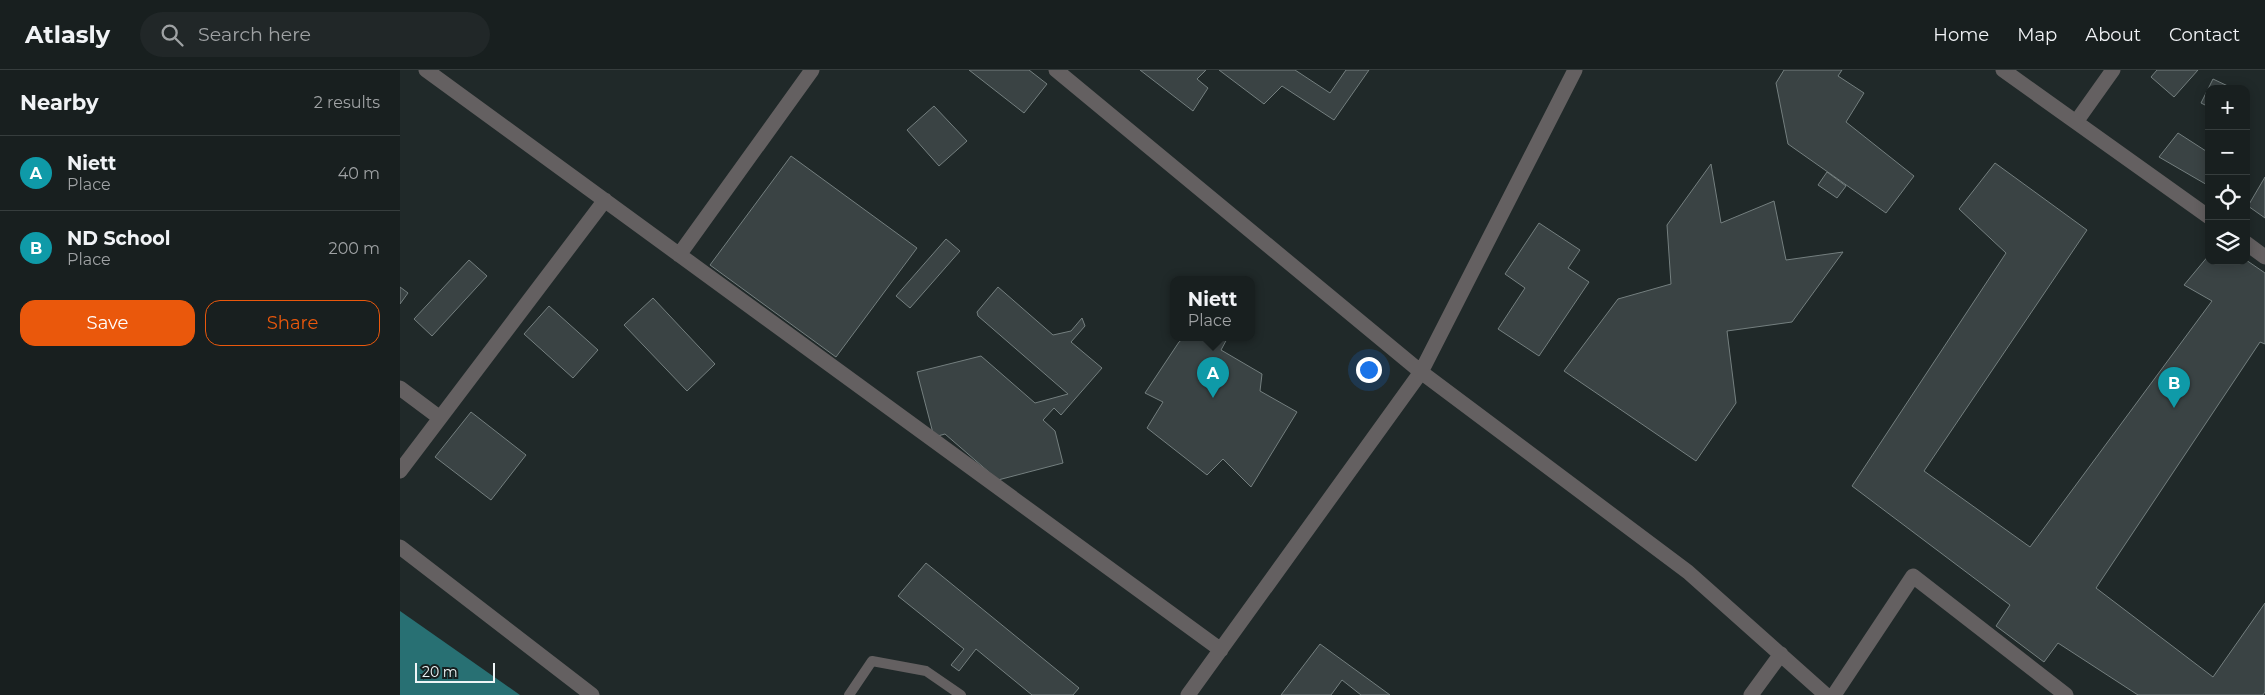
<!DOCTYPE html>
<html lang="en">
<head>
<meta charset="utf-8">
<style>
  body { margin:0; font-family:Montserrat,sans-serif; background:#212728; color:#f1f3f6 }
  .controls { position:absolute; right:15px; top:15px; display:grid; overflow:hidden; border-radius:10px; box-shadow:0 2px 12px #0003 }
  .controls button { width:45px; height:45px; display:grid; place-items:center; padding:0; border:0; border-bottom:1px solid #363d3d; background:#181f1f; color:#f1f3f6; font:25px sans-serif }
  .scale { position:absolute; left:15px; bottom:12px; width:80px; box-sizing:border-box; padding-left:5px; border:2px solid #eff5f6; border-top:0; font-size:14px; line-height:18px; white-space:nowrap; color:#eff5f6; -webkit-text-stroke:4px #161f1f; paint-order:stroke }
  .you { position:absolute; left:968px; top:299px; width:18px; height:18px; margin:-12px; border:4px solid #fff; border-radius:50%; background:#1a73e8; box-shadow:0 0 0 8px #1a73e833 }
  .badge { display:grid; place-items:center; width:32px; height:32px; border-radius:50%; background:#ea580c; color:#fff; font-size:16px; font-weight:700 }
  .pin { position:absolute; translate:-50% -41px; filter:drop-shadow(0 1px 2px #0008) }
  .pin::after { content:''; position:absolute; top:26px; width:18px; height:15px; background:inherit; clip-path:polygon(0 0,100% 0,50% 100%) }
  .popup { position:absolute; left:770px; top:206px; width:85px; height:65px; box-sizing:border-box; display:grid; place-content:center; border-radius:10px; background:#181f1f; filter:drop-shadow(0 1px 4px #0005); font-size:16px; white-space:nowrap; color:#9fa2a4 }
  .popup b { font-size:19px; color:#f1f3f6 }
  .popup::after { content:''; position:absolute; left:50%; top:100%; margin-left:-10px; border:10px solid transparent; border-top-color:#181f1f }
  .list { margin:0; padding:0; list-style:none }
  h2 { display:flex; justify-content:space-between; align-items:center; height:65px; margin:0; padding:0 20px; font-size:21px }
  h2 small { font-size:16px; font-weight:400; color:#9fa2a4 }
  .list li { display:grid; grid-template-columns:32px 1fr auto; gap:15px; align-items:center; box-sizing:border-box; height:75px; padding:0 20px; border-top:1px solid #363d3d }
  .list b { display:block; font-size:19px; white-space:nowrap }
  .list p { margin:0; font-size:16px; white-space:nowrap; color:#9fa2a4 }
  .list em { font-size:16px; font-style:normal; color:#9fa2a4 }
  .actions { display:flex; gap:10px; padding:15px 20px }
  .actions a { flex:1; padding:11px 0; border:1px solid #ea580c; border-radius:15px; text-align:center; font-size:18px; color:#ea580c }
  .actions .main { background:#ea580c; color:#fff }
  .icon { flex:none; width:28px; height:28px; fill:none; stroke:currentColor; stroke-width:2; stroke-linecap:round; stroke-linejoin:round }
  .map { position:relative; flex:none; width:1865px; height:625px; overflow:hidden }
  header { display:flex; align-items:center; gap:30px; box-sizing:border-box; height:70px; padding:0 25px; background:#181f1f; border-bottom:1px solid #363d3d }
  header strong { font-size:24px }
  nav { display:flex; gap:28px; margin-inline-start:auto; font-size:18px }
  .search { width:350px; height:45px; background:#212728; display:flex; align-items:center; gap:12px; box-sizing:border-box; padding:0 18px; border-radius:28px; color:#9fa2a4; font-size:19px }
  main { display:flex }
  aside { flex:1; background:#181f1f }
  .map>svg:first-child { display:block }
  .water { fill:#287073 }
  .building { fill:#3a4344; stroke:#747f7f }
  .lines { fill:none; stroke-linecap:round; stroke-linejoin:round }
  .lane { stroke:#646061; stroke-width:10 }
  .street { stroke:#646061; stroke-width:15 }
</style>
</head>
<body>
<header>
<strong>Atlasly</strong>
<div class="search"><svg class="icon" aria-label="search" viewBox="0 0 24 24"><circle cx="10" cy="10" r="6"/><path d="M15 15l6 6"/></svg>Search here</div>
<nav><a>Home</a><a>Map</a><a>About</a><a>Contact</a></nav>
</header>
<main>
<aside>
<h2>Nearby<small>2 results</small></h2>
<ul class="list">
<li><span class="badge" style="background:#0f9aa8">A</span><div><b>Niett</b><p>Place</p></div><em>40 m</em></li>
<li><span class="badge" style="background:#0f9aa8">B</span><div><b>ND School</b><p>Place</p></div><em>200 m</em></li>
</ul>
<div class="actions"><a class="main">Save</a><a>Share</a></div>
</aside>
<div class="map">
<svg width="1865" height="625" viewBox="0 0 1865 625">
  <rect width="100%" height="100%" fill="#202929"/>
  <path class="water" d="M0 541 120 625H0Z"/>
  <path class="building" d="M569 0H629L647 14 624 43Z
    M740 0H806L797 9 808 18 793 41Z
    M819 0H895L930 23 946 0H969L934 50 882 16 864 34Z
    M1384 0H1442L1438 6 1464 23 1446 52 1514 106 1486 143 1388 74 1376 13Z
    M1757 0H1798L1774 27 1751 7Z
    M1813 9 1830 17 1809 19V37L1801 33Z
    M534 36 567 71 539 96 507 60Z
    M1778 63 1809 83V116L1759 87Z
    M391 86 517 178 436 287 310 195Z
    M1595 93 1687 160 1524 401 1630 477 1812 231 1784 215 1809 185V191L1846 190 1865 203V274L1860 272 1696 518 1813 607 1865 533V622L1863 625H1738L1658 573 1644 592 1596 556 1610 535 1452 416 1606 183 1559 139Z
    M1311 94 1321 153 1374 131 1386 190 1443 182 1392 252 1327 261 1336 333 1296 391 1164 301 1218 229 1271 214 1267 155Z
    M1427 102 1446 116 1437 128 1418 115Z
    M1865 107V148L1848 136Z
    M1139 153 1180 180 1168 198 1189 212 1139 286 1098 259 1125 218 1105 204Z
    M546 169 560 181 510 238 496 226Z
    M69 190 87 206 32 266 14 249Z
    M0 217 8 223 0 234Z
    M598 217 653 265 671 261 682 248 685 256 671 272 702 298 661 345 654 338 643 350 655 361 663 393 598 410 545 364 534 367 517 302 581 286 635 333 668 324 578 246 577 242Z
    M253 228 315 294 287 321 224 255Z
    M149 236 198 280 173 308 124 264Z
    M785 267H828L821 280 862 304 860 321 897 342 851 417 823 389 807 405 747 358 763 332 745 323 779 272Z
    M71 342 126 385 91 430 35 387Z
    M526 493 679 618 673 625H632L576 579 559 601 551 595 564 579 498 526Z
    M920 574 990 625H961L942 610 931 625H881Z"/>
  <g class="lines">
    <path class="lane" d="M449 625 472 591 526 601 561 625"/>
    <path class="street" d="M26 0 821 580
      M656 0 1021 302 1288 502 1426 625
      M1603 0 1809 147
      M1676 52 1713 0
      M1846 173 1865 187
      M279 185 412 0
      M0 318 40 348
      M0 401 205 130
      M0 477 192 625
      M788 625 1021 302 1175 0
      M1351 625 1381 584
      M1434 625 1513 506 1666 625"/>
  </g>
</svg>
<div class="controls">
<button>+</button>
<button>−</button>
<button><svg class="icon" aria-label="locate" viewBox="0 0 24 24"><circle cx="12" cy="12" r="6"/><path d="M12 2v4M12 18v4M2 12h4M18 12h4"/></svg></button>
<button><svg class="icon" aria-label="layers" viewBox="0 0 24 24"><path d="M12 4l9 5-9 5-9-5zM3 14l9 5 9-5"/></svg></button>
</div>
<div class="scale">20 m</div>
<div class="you"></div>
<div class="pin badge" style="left:813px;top:328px;background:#0f9aa8">A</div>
<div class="popup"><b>Niett</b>Place</div>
<div class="pin badge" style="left:1774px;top:338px;background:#0f9aa8">B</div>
</div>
</main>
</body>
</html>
